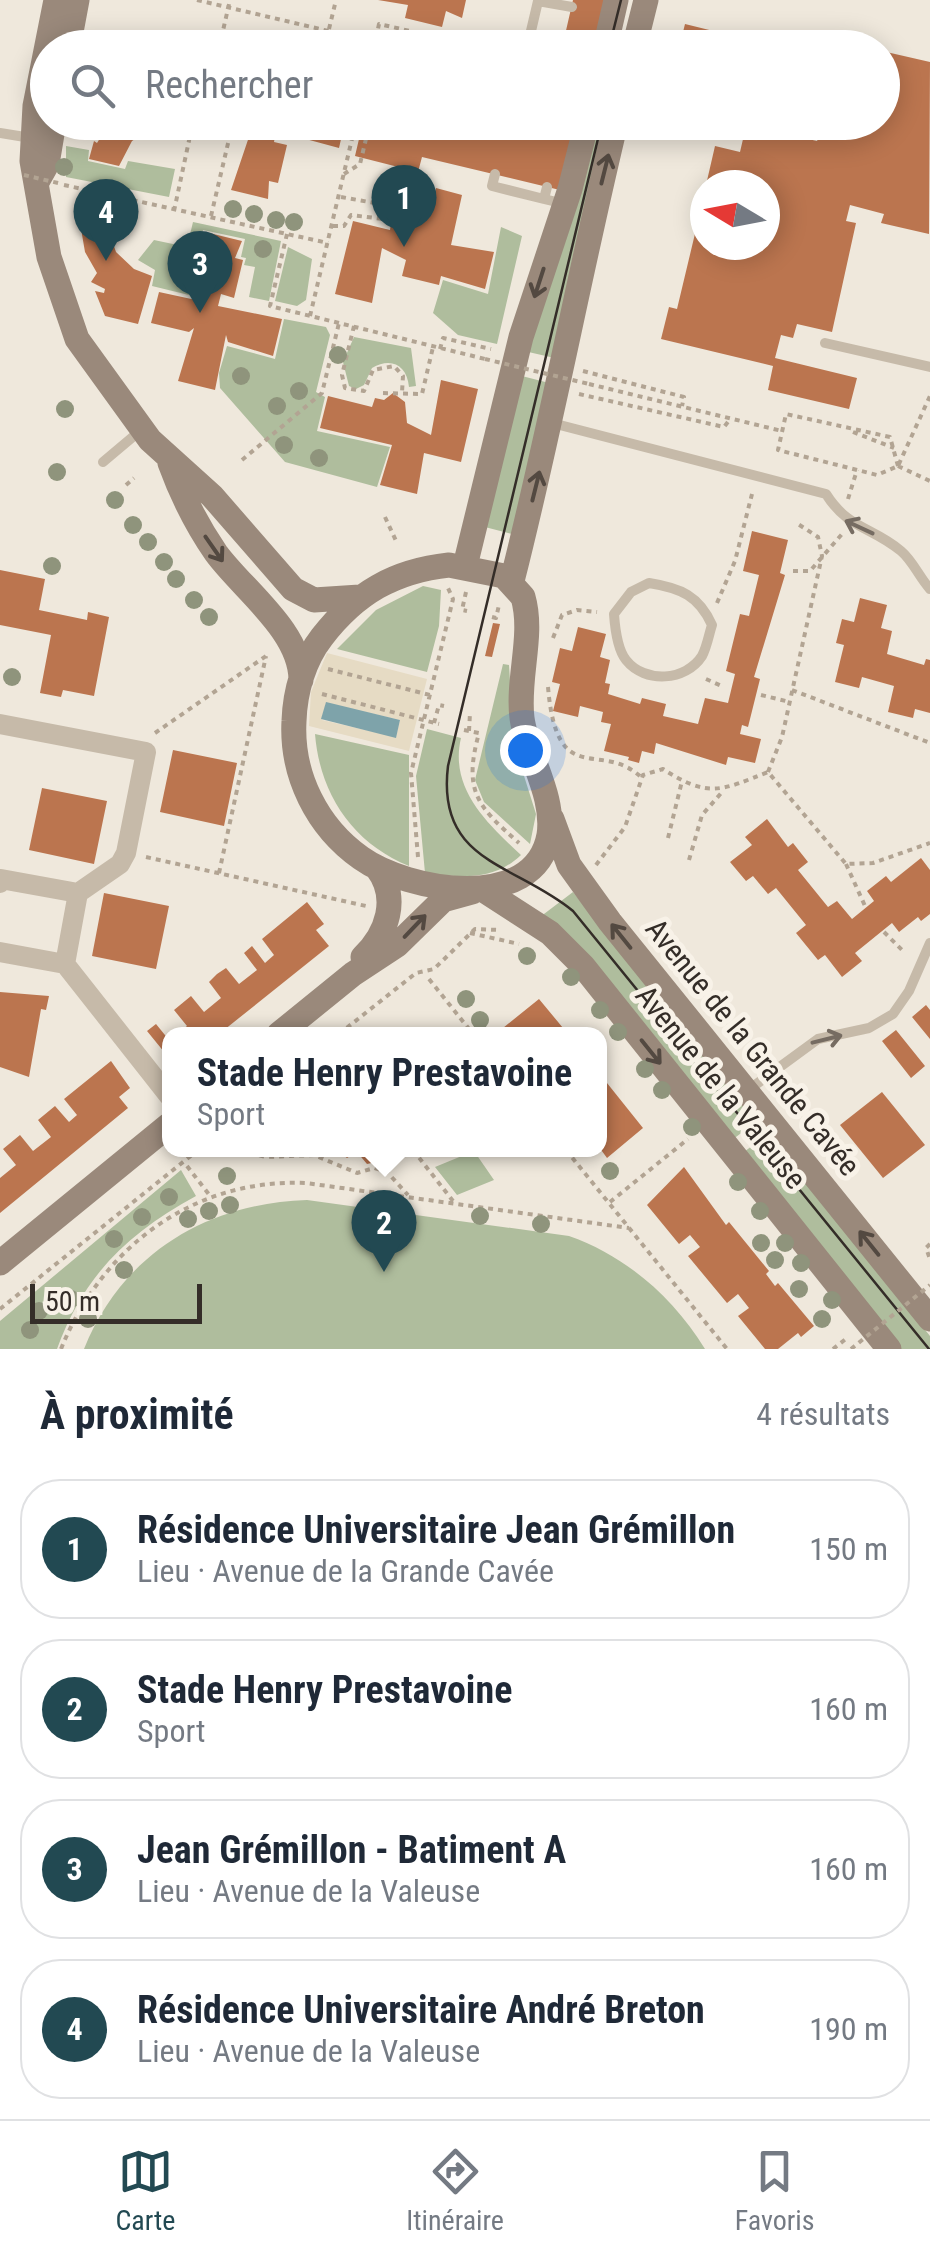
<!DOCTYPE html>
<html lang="fr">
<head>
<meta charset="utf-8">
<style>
  body { margin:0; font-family:"Roboto Condensed",sans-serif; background:#f6f6f7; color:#1f2937 }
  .compass { position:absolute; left:690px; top:170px; width:90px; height:90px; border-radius:50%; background:#fff; box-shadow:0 5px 25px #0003; rotate:280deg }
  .scale { position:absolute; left:30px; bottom:25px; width:172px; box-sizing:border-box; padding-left:10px; border:5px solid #342d28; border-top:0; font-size:28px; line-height:35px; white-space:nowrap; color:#342d28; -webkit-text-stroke:8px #f8f2e8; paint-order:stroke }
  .you { position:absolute; left:525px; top:750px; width:35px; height:35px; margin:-25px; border:8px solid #fff; border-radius:50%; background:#1a73e8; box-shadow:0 0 0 15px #1a73e833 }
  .badge { display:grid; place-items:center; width:65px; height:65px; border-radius:50%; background:#224952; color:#fff; font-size:32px; font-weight:700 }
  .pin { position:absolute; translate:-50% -82px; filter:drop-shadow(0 2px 5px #0008) }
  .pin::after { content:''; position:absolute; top:52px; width:35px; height:30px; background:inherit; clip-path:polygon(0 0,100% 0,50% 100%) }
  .popup { position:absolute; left:162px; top:1027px; width:445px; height:130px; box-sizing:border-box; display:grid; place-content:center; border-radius:20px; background:#fff; filter:drop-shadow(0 2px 8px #0005); font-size:32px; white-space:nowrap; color:#747a83 }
  .popup b { font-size:38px; color:#1f2937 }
  .popup::after { content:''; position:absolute; left:50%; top:100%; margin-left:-20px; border:20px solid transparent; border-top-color:#fff }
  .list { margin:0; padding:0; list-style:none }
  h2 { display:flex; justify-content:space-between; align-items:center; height:130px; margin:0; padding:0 40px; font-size:42px }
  h2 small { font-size:32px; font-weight:400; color:#747a83 }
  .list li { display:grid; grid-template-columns:65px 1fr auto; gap:30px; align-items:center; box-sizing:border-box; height:140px; margin:0 20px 20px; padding:0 20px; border:2px solid #e0e1e3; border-radius:40px }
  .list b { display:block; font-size:38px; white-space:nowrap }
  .list p { margin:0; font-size:32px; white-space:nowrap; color:#747a83 }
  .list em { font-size:32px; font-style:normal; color:#747a83 }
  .icon { flex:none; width:55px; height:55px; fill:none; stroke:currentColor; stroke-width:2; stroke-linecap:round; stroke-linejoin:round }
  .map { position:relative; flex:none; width:930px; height:1349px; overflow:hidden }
  .search { position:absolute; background:#fff; box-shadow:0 5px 25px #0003; left:30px; right:30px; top:30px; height:110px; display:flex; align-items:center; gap:25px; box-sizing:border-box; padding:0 35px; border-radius:55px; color:#747a83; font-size:38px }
  .sheet { height:770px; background:#fff }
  nav { display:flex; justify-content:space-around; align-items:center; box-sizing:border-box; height:140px; border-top:2px solid #e0e1e3; background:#fff; font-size:28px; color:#747a83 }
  nav a { display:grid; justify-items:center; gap:5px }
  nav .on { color:#224952 }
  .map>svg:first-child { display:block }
  .green { fill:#afbd9d }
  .plaza { fill:#e6dbc4; fill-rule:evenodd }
  .water { fill:#7ea3aa }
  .building { fill:#bb754f }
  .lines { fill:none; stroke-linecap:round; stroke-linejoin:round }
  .path { stroke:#b2a493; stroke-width:4; stroke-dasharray:5 5; stroke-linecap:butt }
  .lane { stroke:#c6baa9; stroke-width:10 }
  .street { stroke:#c6baa9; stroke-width:20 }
  .secondary { stroke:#9a897b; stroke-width:25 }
  .tram { stroke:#342d28; stroke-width:2.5 }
  .path-bridge { stroke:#b2a493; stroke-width:4; stroke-dasharray:5 5; stroke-linecap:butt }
  .tree { fill:#8f947c }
  .oneway { stroke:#534941 }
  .oneway2 { stroke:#766c62 }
  .labels { text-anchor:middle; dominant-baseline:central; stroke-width:10; stroke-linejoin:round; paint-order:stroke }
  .street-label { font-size:30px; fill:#342d28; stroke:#f8f2e8 }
</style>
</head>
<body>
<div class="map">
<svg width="930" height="1349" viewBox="0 0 930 1349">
  <rect width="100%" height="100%" fill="#efe8dc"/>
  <path class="green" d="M597 123H609L559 359 524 351Z
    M66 146 89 150 88 161 125 169 128 161 175 169 169 197 66 177Z
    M193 222 281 241 269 301 249 297 255 267 244 265 246 258 241 257 245 239 203 230 193 296 152 286 155 270 138 260 154 240 187 247Z
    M501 227 522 236 497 344 458 335 433 313 443 280 488 294Z
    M288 247 312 259 306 300 297 306 275 301Z
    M284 319 326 327 330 335 316 392 325 397 317 431 390 447 377 487 285 462 220 388 219 373 227 346 275 359Z
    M354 337 411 348 416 386 409 387C407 365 391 357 372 368L364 385 356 389 349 386 343 362Z
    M518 375 553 384 516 535 481 526Z
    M423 586 441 590 439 626 427 672 337 649 376 610Z
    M503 664 509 665 514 744 536 814 530 844 484 802 475 780Z
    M427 729 461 738C449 789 488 824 521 855 493 882 460 877 425 873L416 776Z
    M315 734 409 755V866C353 843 320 795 315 734Z
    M573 892 757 1121 732 1140 540 917Z
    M769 1133 930 1336V1349H901L744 1152Z
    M474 1151 494 1180 457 1195 435 1167Z
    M181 1170 196 1196C128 1233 84 1275 57 1349H0V1321Z
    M307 1200 569 1236C626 1256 673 1297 705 1349H84C122 1254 207 1203 307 1200Z"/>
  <path class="plaza" d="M327 653 427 679 409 751 309 726 311 692ZM326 703 400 720 396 737 322 720Z"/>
  <path class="water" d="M326 702 400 720 396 738 321 719Z"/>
  <path class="building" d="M378 0H466L462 18 446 11 442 27 405 18 408 5Z
    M573 0H610L599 48H562Z
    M685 24 774 46V48H679Z
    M882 51 930 62 929 234 881 223 884 214 850 205 846 221 856 223 832 332 797 324 793 338 781 335 775 358 857 378 849 409 768 390 773 366 661 339 669 307 677 309 704 196 705 245H765V185H706L715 146 740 152 747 122 811 128 808 139 817 141 826 122H882Z
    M110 122H160V123L132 141 119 166 89 159 94 141 97 143Z
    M254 122H345L339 148 276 131 274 142 287 145 278 183 269 181 268 199 231 190Z
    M363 122H581L564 191 422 157 418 172 355 156Z
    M396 188 434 197 436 188 462 195 451 245 494 252 485 289 441 276 439 285 402 276 406 260 382 248 372 303 335 294 353 221 390 230Z
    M80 198 109 206 107 226 116 252 134 269 152 276 138 324 105 316 95 291 104 293 105 289 91 282 97 273 85 252 79 217H75Z
    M205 232 242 241 235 258 243 260 234 298 221 294 218 306 282 319 273 356 228 342 226 335 215 390 178 381 194 328 189 332 151 323 159 292 196 300Z
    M441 380 478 389 461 462 424 453 417 494 380 485 392 445 320 428 328 396 372 407 375 398 384 400 393 393 405 402 407 423 431 435Z
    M752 531 788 540 780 573 785 575 754 677 760 679 748 727 742 725 740 734 761 739 755 763 728 757 726 765 656 743 654 754 642 751 639 763 628 760 629 757 604 751 611 724 601 722 603 712 580 706 578 717 553 711 560 684 552 682 560 648 572 651 578 627 606 634 600 657 610 660 605 683 610 684 608 694 640 704 642 698 666 704 663 716 698 724 705 698 728 703 735 674 726 671 740 614 749 616 759 575 743 571Z
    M0 570 45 579 39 610 87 620 88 612 109 617 94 696 63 690 61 697 40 693 51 635 0 625Z
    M860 598 887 605 881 628 892 631 887 654 924 665 926 659 930 660V713L915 709 913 718 888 712 894 686 862 677 859 688 835 682 844 645 836 643 842 619 854 622Z
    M493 623 500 624 492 657 485 656Z
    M173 750 237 763 224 826 160 812Z
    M42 788 107 801 94 864 29 850Z
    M767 819 788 847 793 843 808 862 798 870 828 907 837 901 852 919 874 901 867 891 886 876 891 882 921 858 930 870V914L921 921 918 917 899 932 892 923 855 953 862 961 842 977 825 955 818 960 796 933 806 925 776 888 768 894 753 876 746 881 730 862 752 845 745 837Z
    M104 893 169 906 156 969 92 956Z
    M307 902 324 924 316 930 329 946 219 1034H177L187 1026 174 1010 191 996 204 1012 221 998 209 982 217 974 226 968 239 984 257 970 244 953 252 946 265 963 274 955 262 939Z
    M0 992 49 996 46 1010 41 1009 29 1077 0 1067Z
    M539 999 568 1034H508L503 1028Z
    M926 1005 930 1010V1039L912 1017Z
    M156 1024 169 1040V1058L147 1031Z
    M896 1030 925 1066 911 1078 882 1041Z
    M111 1061 130 1088 119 1097 128 1108 0 1213V1178L16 1165 3 1149 20 1135 33 1151 51 1137 38 1120 55 1106 69 1122 77 1115 64 1099Z
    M599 1073 643 1128 607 1158 599 1147Z
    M882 1092 925 1145 883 1178 840 1125Z
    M336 1150H380V1153L376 1162 367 1164 357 1152 347 1158Z
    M684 1167 726 1225 729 1222 769 1271 766 1274 775 1286 778 1283 814 1326 801 1337 798 1333 778 1349H765L738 1316 749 1308 738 1294 727 1303 688 1256 700 1247 690 1235 679 1244 647 1205Z"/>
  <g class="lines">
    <path class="path" d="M197 0 375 42
      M329 29 336 0
      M219 48 230 0
      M374 48 379 24 454 41 453 48
      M465 48H472
      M344 174 360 164 370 122
      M64 185 328 243
      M341 197 386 205
      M174 211 190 136 202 122
      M211 216 233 122
      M333 226H344L351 215 383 219 386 205 395 207
      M287 234 270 306 485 359
      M310 316 356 122
      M354 326 342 375 345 388 364 391 373 370 394 366 403 376 402 392
      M440 349 443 338 491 349
      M583 371 684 397 682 406
      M589 384 782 431
      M383 393 422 394 433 347
      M579 394 724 427 731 418
      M853 432 894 448
      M242 460 322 393 339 323
      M898 466 890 437 786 414 778 450 877 475 898 466 930 396
      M898 466 930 481
      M126 485 134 478
      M848 499 857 470
      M385 517 397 543
      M793 571H810L842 534
      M466 592 462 610 467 611
      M717 603 735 561 752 494
      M492 617 496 618 499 605
      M553 638 562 615 577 610 597 612
      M328 669 430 695
      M706 679 724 687
      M548 687C557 793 601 737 643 779
      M792 690 930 743
      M322 694 439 724
      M761 695 790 702
      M434 723 439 705 444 706
      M464 730 479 733C463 791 477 806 519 843
      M469 731 470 713
      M155 733 266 656
      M768 772 782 737 822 556 818 537 798 524
      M668 838 682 781
      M146 857 366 906
      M418 857 411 773 453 599 448 588
      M689 860 702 815 723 791
      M846 864 865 906
      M596 865 625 827 643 775 663 769C709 799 722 790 768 772L846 864 873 863 930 843
      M219 873 266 656
      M884 932 905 953
      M470 933 519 944
      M429 979 473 1034
      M339 1034 416 973 434 969 475 929 500 930
      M240 1150 266 1157 314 1155 357 1173 374 1168 387 1172 408 1195
      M413 1150 453 1201
      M566 1150 727 1349
      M187 1166 211 1197
      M610 1202 688 1139
      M930 1244 926 1248 930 1259
      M0 1309 198 1150
      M61 1349C102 1247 194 1178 306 1183L629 1228
      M833 1349 847 1338"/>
    <path class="lane" d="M527 48 538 1 572 7
      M0 133 31 138
      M495 174 492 186 544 199
      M547 187 544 199 565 204
      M825 343 930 367
      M552 423 826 494C849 530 871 526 901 551 913 561 919 577 930 589
      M103 462 141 430
      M649 583C681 588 699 596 712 625 709 634 707 647 702 656 686 681 645 684 626 660 617 649 615 628 614 614L631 592Z
      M747 1091 818 1039 869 1028 893 1014 909 991 930 943"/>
    <path class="street" d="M0 724 146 752 126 853 120 864 78 893
      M0 883 1 879 78 893 65 964 169 1096
      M0 952 65 964"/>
    <path class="secondary" d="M56 0 35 106 32 161 49 257 77 339 150 440 212 496 293 589 314 600 360 597
      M68 48 77 0
      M605 48 616 0
      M634 48 646 0
      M38 180 47 164 54 122
      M170 463C182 496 196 524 216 553 243 590 301 631 301 680
      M449 565 504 576 523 597C534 635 517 678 522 718 527 756 555 795 549 835 535 914 407 891 361 858 317 827 291 775 294 721 295 691 304 660 322 637 356 593 394 571 449 565Z
      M465 566 521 337 570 189 587 122
      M512 581C551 428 579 275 616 122
      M552 819 569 865 610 922 930 1319
      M482 889 550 933 583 966 889 1349
      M363 957C387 934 400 898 377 868
      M279 1034 353 974 397 945 443 900 472 892
      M0 1263 169 1125"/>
    <path class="tram" d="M609 48 621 0
      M602 122 448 766C436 863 515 863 573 911L929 1349"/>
    <path class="path-bridge" d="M24 175 62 184
      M485 359 589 384
      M851 1349 930 1285"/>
  </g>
  <g class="tree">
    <circle cx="64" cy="167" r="9"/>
    <circle cx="233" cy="209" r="9"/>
    <circle cx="254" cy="214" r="9"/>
    <circle cx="276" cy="220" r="9"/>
    <circle cx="294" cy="222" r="9"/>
    <circle cx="263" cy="249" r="9"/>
    <circle cx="338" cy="355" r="9"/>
    <circle cx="241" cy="376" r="9"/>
    <circle cx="299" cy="391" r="9"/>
    <circle cx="277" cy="406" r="9"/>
    <circle cx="65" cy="409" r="9"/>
    <circle cx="284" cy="445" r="9"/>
    <circle cx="319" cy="458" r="9"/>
    <circle cx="57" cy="472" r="9"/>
    <circle cx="115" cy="500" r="9"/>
    <circle cx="133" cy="525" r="9"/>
    <circle cx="148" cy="542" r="9"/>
    <circle cx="164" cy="562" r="9"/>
    <circle cx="52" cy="566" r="9"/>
    <circle cx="176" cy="579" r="9"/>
    <circle cx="194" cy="600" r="9"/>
    <circle cx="209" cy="617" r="9"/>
    <circle cx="12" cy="677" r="9"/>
    <circle cx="527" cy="956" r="9"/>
    <circle cx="571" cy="977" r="9"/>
    <circle cx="466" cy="999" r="9"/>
    <circle cx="600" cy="1010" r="9"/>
    <circle cx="480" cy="1020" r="9"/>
    <circle cx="618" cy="1032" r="9"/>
    <circle cx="645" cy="1069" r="9"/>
    <circle cx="662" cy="1090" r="9"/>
    <circle cx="692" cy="1127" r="9"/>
    <circle cx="610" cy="1171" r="9"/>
    <circle cx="227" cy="1176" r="9"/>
    <circle cx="738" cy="1182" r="9"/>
    <circle cx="169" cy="1197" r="9"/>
    <circle cx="230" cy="1205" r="9"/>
    <circle cx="209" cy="1211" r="9"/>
    <circle cx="760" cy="1211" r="9"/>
    <circle cx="480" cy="1216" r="9"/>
    <circle cx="142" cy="1217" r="9"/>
    <circle cx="188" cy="1219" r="9"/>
    <circle cx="541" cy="1224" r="9"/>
    <circle cx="114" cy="1239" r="9"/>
    <circle cx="761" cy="1243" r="9"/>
    <circle cx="785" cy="1243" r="9"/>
    <circle cx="775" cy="1260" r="9"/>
    <circle cx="801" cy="1263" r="9"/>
    <circle cx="124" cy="1270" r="9"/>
    <circle cx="799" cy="1289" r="9"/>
    <circle cx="71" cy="1299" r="9"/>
    <circle cx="832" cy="1300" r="9"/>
    <circle cx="39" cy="1311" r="9"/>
    <circle cx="88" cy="1319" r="9"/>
    <circle cx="822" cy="1319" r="9"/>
    <circle cx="30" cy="1330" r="9"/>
  </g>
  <defs><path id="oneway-shaft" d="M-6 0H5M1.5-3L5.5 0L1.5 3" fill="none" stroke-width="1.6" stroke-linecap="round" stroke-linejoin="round" transform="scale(2.5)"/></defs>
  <g class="oneway">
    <use href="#oneway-shaft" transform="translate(605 169) rotate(-76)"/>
    <use href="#oneway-shaft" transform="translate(539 283) rotate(108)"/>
    <use href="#oneway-shaft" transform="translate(536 486) rotate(-76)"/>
    <use href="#oneway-shaft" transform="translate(214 549) rotate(55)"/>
    <use href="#oneway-shaft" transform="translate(415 926) rotate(-46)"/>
    <use href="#oneway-shaft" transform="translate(621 936) rotate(-129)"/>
    <use href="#oneway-shaft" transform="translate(651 1052) rotate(51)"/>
    <use href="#oneway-shaft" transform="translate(869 1243) rotate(-129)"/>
  </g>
  <g class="oneway2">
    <use href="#oneway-shaft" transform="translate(859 527) rotate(-155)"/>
    <use href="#oneway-shaft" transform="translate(827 1039) rotate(-14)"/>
  </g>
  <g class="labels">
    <g class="street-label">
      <text transform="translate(753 1047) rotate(51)">Avenue de la Grande Cavée</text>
      <text transform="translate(721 1087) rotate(51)">Avenue de la Valeuse</text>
    </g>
  </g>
</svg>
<svg class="compass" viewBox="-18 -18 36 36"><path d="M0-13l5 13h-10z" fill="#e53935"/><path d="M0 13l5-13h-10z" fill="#747a83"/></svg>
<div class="scale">50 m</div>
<div class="you"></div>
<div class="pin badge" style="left:404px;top:247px">1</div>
<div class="pin badge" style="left:384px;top:1272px">2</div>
<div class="popup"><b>Stade Henry Prestavoine</b>Sport</div>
<div class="pin badge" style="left:200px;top:313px">3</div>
<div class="pin badge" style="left:106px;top:261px">4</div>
<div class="search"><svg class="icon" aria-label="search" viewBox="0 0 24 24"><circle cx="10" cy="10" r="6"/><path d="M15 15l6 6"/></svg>Rechercher</div>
</div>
<section class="sheet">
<h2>À proximité<small>4 résultats</small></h2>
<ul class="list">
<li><span class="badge">1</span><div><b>Résidence Universitaire Jean Grémillon</b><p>Lieu · Avenue de la Grande Cavée</p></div><em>150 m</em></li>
<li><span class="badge">2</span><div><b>Stade Henry Prestavoine</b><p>Sport</p></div><em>160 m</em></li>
<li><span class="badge">3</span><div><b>Jean Grémillon - Batiment A</b><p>Lieu · Avenue de la Valeuse</p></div><em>160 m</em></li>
<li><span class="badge">4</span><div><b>Résidence Universitaire André Breton</b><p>Lieu · Avenue de la Valeuse</p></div><em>190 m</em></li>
</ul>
</section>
<nav>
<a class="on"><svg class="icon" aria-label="map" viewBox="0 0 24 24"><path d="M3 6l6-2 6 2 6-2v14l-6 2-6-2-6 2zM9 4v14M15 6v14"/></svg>Carte</a>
<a><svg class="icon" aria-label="directions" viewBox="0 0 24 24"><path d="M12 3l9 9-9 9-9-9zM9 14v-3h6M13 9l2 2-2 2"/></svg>Itinéraire</a>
<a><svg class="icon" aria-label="saved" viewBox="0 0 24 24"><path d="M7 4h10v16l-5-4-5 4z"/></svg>Favoris</a>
</nav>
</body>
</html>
